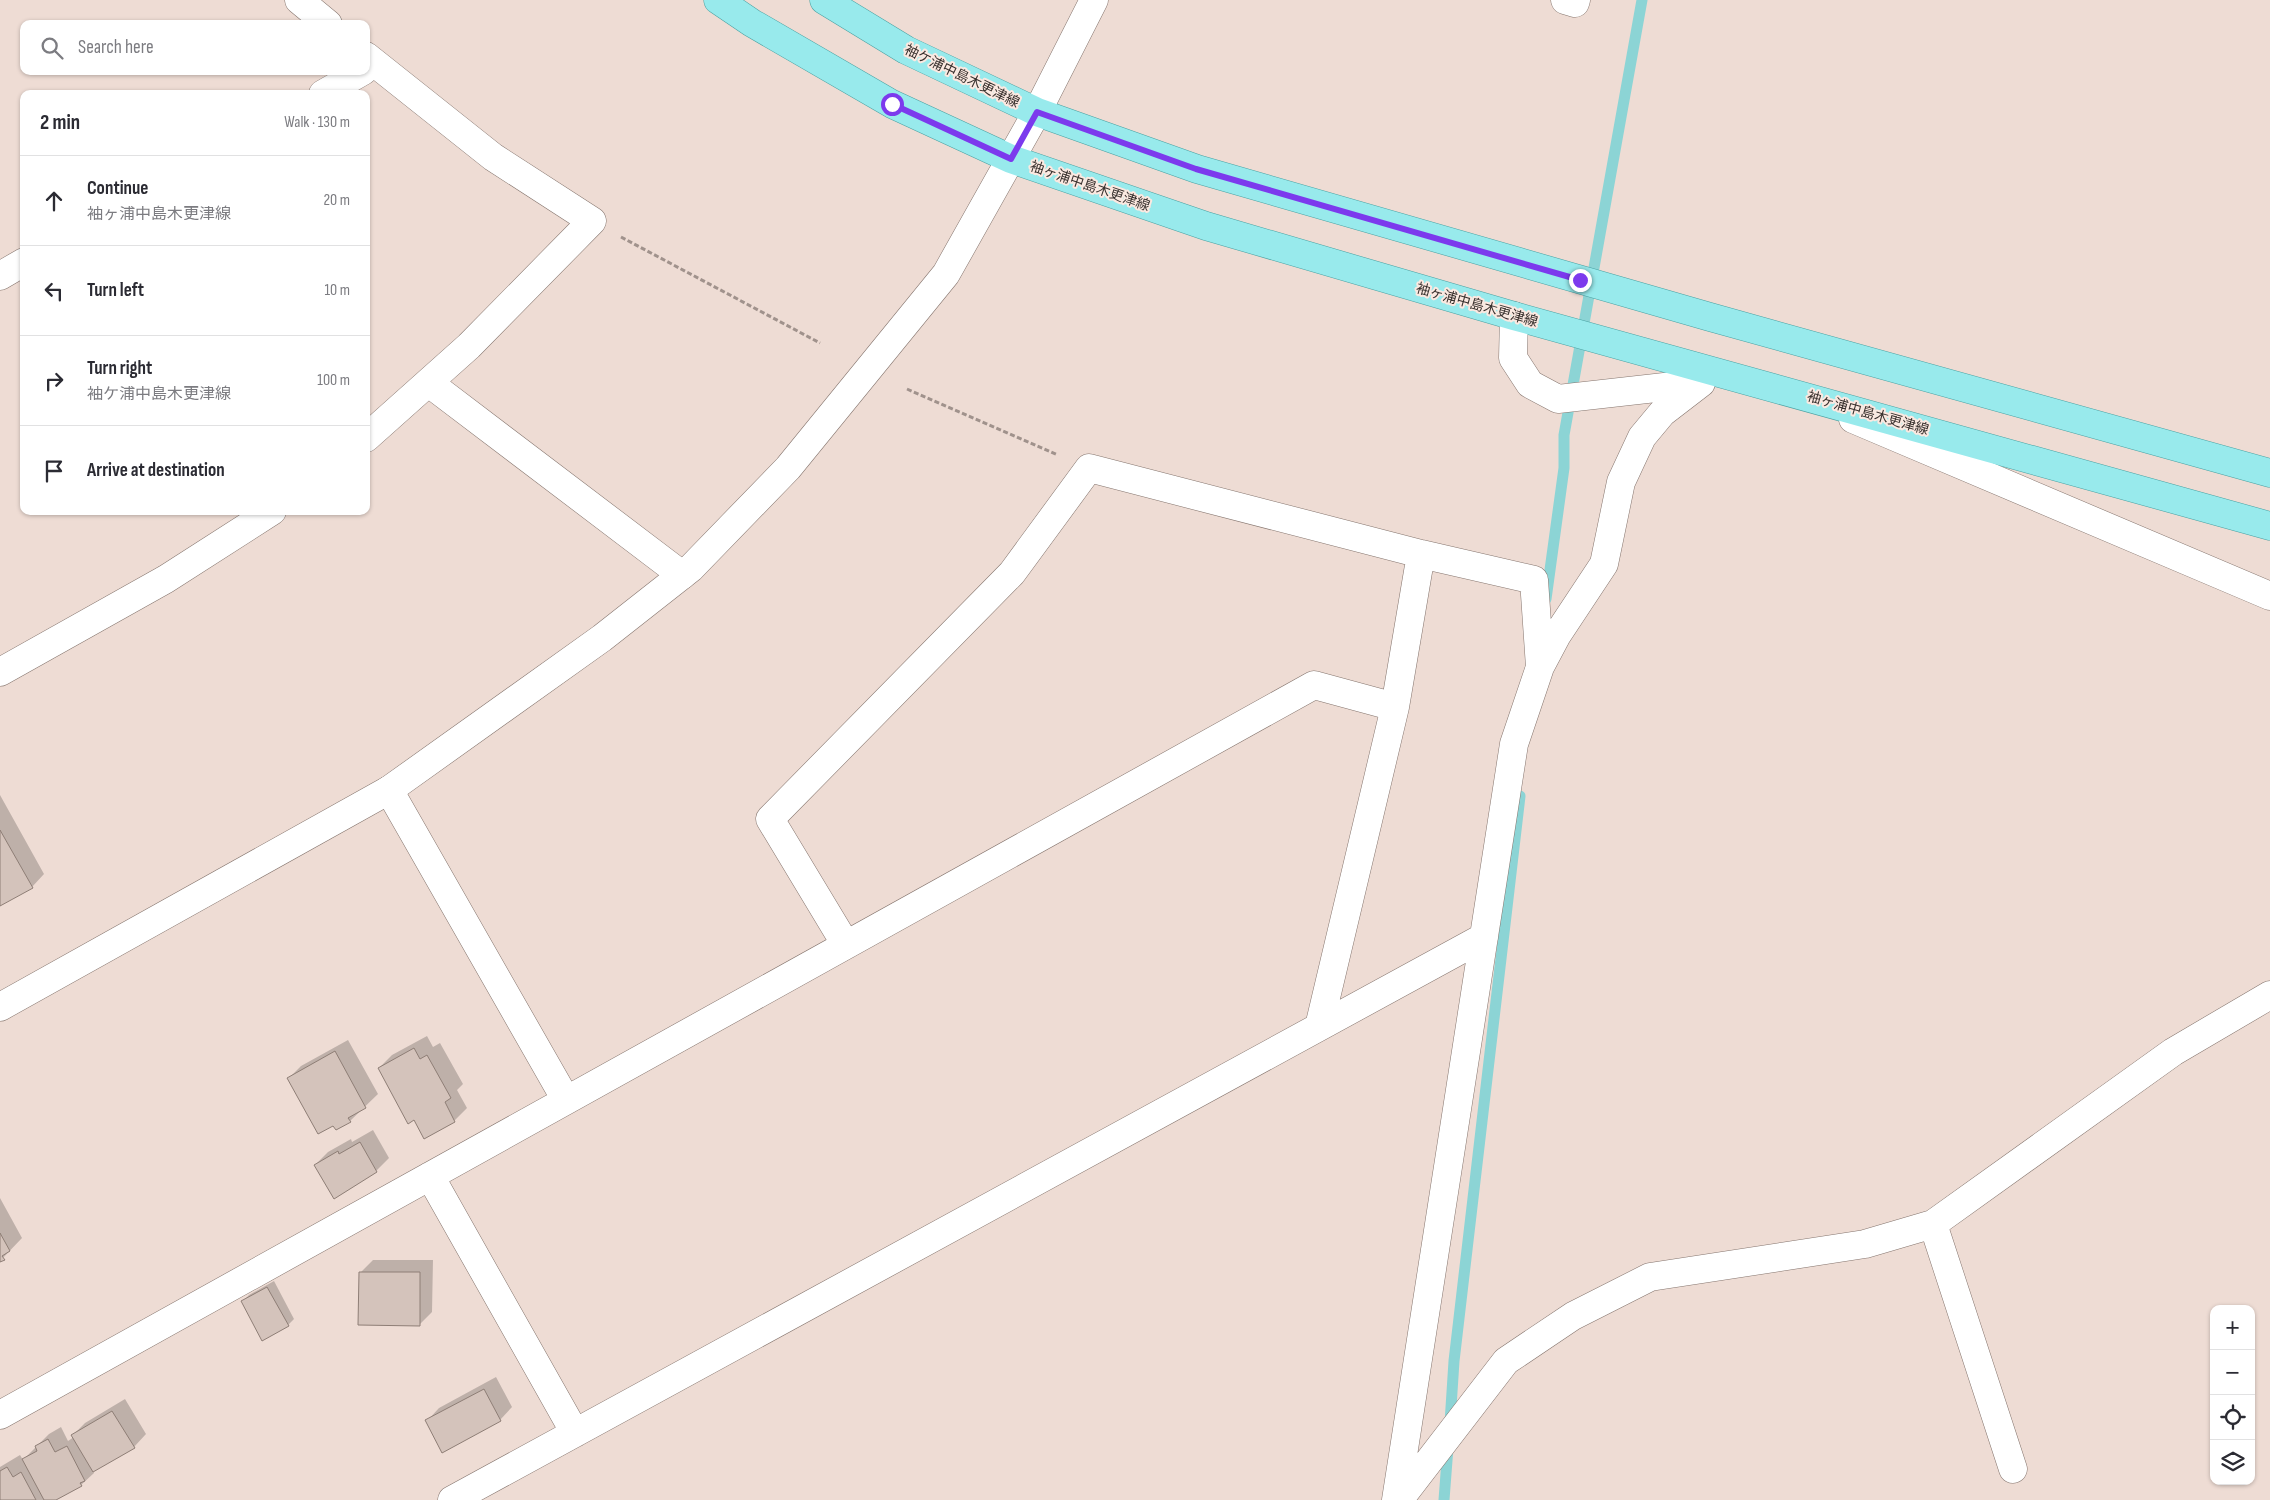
<!DOCTYPE html>
<html lang="en">
<head>
<meta charset="utf-8">
<style>
  body { margin:0; font-family:"Sofia Sans Condensed","Noto Sans JP",sans-serif; background:#f7f7f7; color:#2b2b33 }
  .controls { position:absolute; right:15px; bottom:15px; display:grid; overflow:hidden; border-radius:10px; box-shadow:0 1px 4px #0004 }
  .controls button { width:45px; height:45px; display:grid; place-items:center; padding:0; border:0; border-bottom:1px solid #e1e1e2; background:#fff; color:#2b2b33; font:25px sans-serif }
  .stop { position:absolute; width:15px; height:15px; margin:-11px; border:4px solid #7c3aed; border-radius:50%; background:#fff }
  .stop.end { background:#7c3aed; border-color:#fff; box-shadow:0 1px 5px #0008 }
  .list { margin:0; padding:0; list-style:none }
  h2 { display:flex; justify-content:space-between; align-items:center; height:65px; margin:0; padding:0 20px; font-size:21px }
  h2 small { font-size:16px; font-weight:400; color:#7c7c81 }
  .list li { display:grid; grid-template-columns:32px 1fr auto; gap:15px; align-items:center; box-sizing:border-box; height:90px; padding:0 20px; border-top:1px solid #e1e1e2 }
  .list b { display:block; font-size:19px; white-space:nowrap }
  .list p { margin:0; font-size:16px; white-space:nowrap; color:#7c7c81 }
  .list em { font-size:16px; font-style:normal; color:#7c7c81 }
  .icon { flex:none; width:28px; height:28px; fill:none; stroke:currentColor; stroke-width:2; stroke-linecap:round; stroke-linejoin:round }
  .map { position:relative; flex:none; width:2270px; height:1500px; overflow:hidden }
  .search { position:absolute; background:#fff; box-shadow:0 1px 4px #0004; left:20px; top:20px; width:350px; height:55px; display:flex; align-items:center; gap:12px; box-sizing:border-box; padding:0 18px; border-radius:10px; color:#7c7c81; font-size:19px }
  .panel { position:absolute; background:#fff; box-shadow:0 1px 4px #0004; left:20px; top:90px; width:350px; height:425px; border-radius:10px }
  .map>svg:first-child { display:block }
  .shadow { fill:#0003 }
  .lines { fill:none; stroke-linecap:round; stroke-linejoin:round }
  .stream { stroke:#8cd4d5; stroke-width:11 }
  .building { fill:#d4c3bb; stroke:#8e7e76 }
  .minor-casing { stroke:#85756e; stroke-width:29 }
  .tertiary-casing { stroke:#85756e; stroke-width:29 }
  .primary-casing { stroke:#4aa0a1; stroke-width:29 }
  .path { stroke:#a0928c; stroke-width:3; stroke-dasharray:5 2.5; stroke-linecap:butt }
  .minor { stroke:#fff; stroke-width:28 }
  .tertiary { stroke:#fff; stroke-width:28 }
  .primary { stroke:#98eaec; stroke-width:28 }
  .route { stroke:#7c3aed; stroke-width:6 }
  .labels { text-anchor:middle; dominant-baseline:central; stroke-width:4; stroke-linejoin:round; paint-order:stroke }
  .street-label { font-size:14px; fill:#38312e; stroke:#fbe9e1 }
</style>
</head>
<body>
<div class="map">
<svg width="2270" height="1500" viewBox="0 0 2270 1500">
  <rect width="100%" height="100%" fill="#eedcd4"/>
  <path class="shadow" d="M0 795 44 874 32 887 0 905Z
    M427 1036 433 1047 440 1043 463 1084 457 1090 467 1108 454 1121 424 1137 415 1119 379 1068 392 1055Z
    M348 1040 378 1094 350 1121 289 1078 301 1066Z
    M373 1130 389 1158 376 1171 334 1197 315 1165 328 1152 351 1139 352 1142Z
    M0 1198 22 1238 0 1261Z
    M373 1260H433L432 1312 420 1324 360 1273Z
    M274 1281 294 1319 288 1325 243 1301 249 1295Z
    M496 1377 512 1407 500 1420 427 1421 439 1408Z
    M125 1399 146 1434 134 1447 93 1471 94 1473 81 1485 53 1500H0V1467L20 1455 23 1460 49 1434 61 1427 68 1441 74 1437 73 1435 85 1423Z"/>
  <g class="lines">
    <path class="stream" d="M1546 599 1564 468V435L1642 0
      M1450 1423 1454 1361 1520 796
      M1444 1500 1448 1447"/>
  </g>
  <path class="building" d="M0 830 33 888 0 906Z
    M414 1048 420 1059 427 1055 451 1098 445 1102 455 1122 424 1139 414 1120 408 1124 378 1068Z
    M335 1051 366 1108 348 1118 351 1122 336 1130 333 1126 318 1134 287 1078Z
    M360 1142 377 1172 334 1199 314 1165 338 1151 339 1154Z
    M0 1233 10 1251 2 1256 5 1260 0 1262Z
    M359 1272H420V1326L358 1325Z
    M267 1287 289 1326 262 1341 241 1301Z
    M484 1389 501 1421 442 1453 425 1420Z
    M112 1411 135 1448 93 1472 71 1435Z
    M48 1439 55 1452 67 1446 85 1481 80 1483 82 1486 56 1500H44L22 1459 37 1451 35 1446Z
    M7 1467 13 1477 21 1472 36 1500H0V1471Z"/>
  <g class="lines">
    <defs>
      <path id="minor" d="M299 0 328 24
        M1565 0 1575 3 1576 0
        M366 56 493 157 592 221 469 346 366 438
        M323 94 363 71
        M0 276 24 262
        M1514 316 1513 358 1530 384 1558 399 1700 383
        M429 383 682 575
        M1853 419 2270 596
        M0 672 166 579 272 511
        M389 790 566 1100
        M846 945 770 819 1012 573 1089 468 1421 554 1534 580 1540 667
        M1319 1027 1395 707 1421 554
        M430 1176 575 1433
        M1933 1224 2013 1469
        M0 1415 1314 685 1395 707
        M452 1500 1484 937
        M1396 1500 1514 744 1540 667 1557 635 1604 564 1621 482 1642 437 1662 413 1701 383
        M1399 1500 1506 1361 1573 1316 1650 1277 1865 1244 1933 1224 2173 1052 2270 995"/>
      <path id="tertiary" d="M0 1007 389 790 602 638 691 568 788 468 946 274 1037 112 1094 0"/>
      <path id="primary" d="M718 0 752 23 892 104 1011 159 1206 226 1514 316 2270 526
        M824 0 906 50 1037 112 1197 169 1710 317 2270 473"/>
    </defs>
    <use href="#minor" class="minor-casing"/>
    <use href="#tertiary" class="tertiary-casing"/>
    <use href="#primary" class="primary-casing"/>
    <path class="path" d="M621 237 820 343
      M907 389 1058 455"/>
    <use href="#minor" class="minor"/>
    <use href="#tertiary" class="tertiary"/>
    <use href="#primary" class="primary"/>
  </g>
  <g class="lines">
    <path class="route" d="M892 104 1011 159 1037 112 1196 169 1580 280"/>
  </g>
  <g class="labels">
    <g class="street-label">
      <text transform="translate(962 76) rotate(26)">袖ケ浦中島木更津線</text>
      <text transform="translate(1090 186) rotate(19)">袖ヶ浦中島木更津線</text>
      <text transform="translate(1477 305) rotate(16)">袖ヶ浦中島木更津線</text>
      <text transform="translate(1868 413) rotate(16)">袖ヶ浦中島木更津線</text>
    </g>
  </g>
</svg>
<div class="controls">
<button>+</button>
<button>−</button>
<button><svg class="icon" aria-label="locate" viewBox="0 0 24 24"><circle cx="12" cy="12" r="6"/><path d="M12 2v4M12 18v4M2 12h4M18 12h4"/></svg></button>
<button><svg class="icon" aria-label="layers" viewBox="0 0 24 24"><path d="M12 4l9 5-9 5-9-5zM3 14l9 5 9-5"/></svg></button>
</div>
<div class="stop" style="left:892px;top:104px"></div>
<div class="stop end" style="left:1580px;top:280px"></div>
<div class="search"><svg class="icon" aria-label="search" viewBox="0 0 24 24"><circle cx="10" cy="10" r="6"/><path d="M15 15l6 6"/></svg>Search here</div>
<section class="panel">
<h2>2 min<small>Walk · 130 m</small></h2>
<ul class="list">
<li><svg class="icon" aria-label="ahead" viewBox="0 0 24 24"><path d="M12 20V5M6 11l6-6 6 6"/></svg><div><b>Continue</b><p>袖ヶ浦中島木更津線</p></div><em>20 m</em></li>
<li><svg class="icon" aria-label="left" viewBox="0 0 24 24"><path d="M17 20v-9H6M10 6l-5 5 5 5"/></svg><div><b>Turn left</b></div><em>10 m</em></li>
<li><svg class="icon" aria-label="right" viewBox="0 0 24 24"><path d="M7 20v-9h11M14 6l5 5-5 5"/></svg><div><b>Turn right</b><p>袖ケ浦中島木更津線</p></div><em>100 m</em></li>
<li><svg class="icon" aria-label="arrive" viewBox="0 0 24 24"><path d="M6 21V4h12l-3 4 3 4H6"/></svg><div><b>Arrive at destination</b></div></li>
</ul>
</section>
</div>
</body>
</html>
